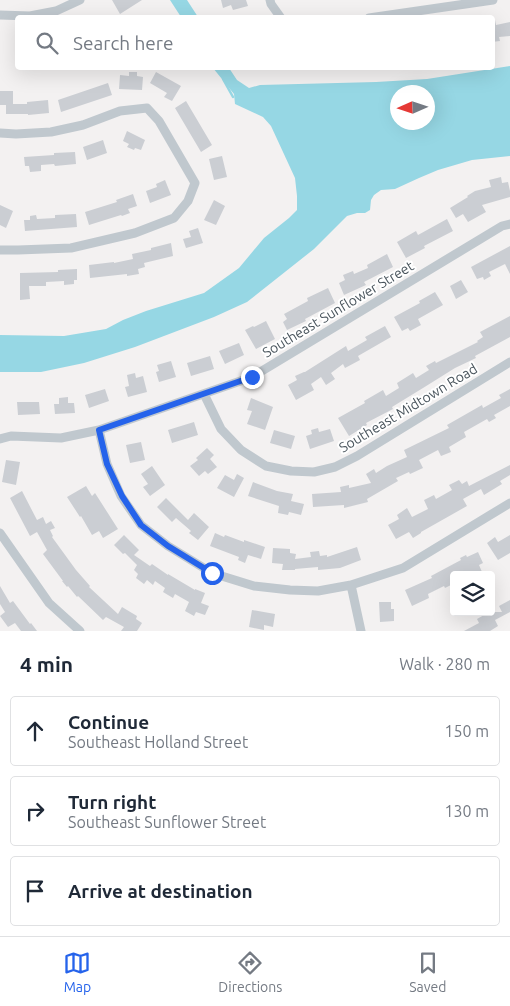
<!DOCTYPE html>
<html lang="en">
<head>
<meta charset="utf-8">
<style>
  body { margin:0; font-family:Ubuntu,sans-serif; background:#f2f2f3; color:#1f2937 }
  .controls { position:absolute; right:15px; bottom:15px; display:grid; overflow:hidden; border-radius:5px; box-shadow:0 5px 20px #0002 }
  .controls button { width:45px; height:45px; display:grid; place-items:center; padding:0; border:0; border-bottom:1px solid #e0e1e3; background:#fff; color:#1f2937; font:25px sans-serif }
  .compass { position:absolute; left:390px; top:85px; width:45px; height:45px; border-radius:50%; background:#fff; box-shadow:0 5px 20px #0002; rotate:267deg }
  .stop { position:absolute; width:15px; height:15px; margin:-11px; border:4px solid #2563eb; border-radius:50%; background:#fff }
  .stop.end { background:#2563eb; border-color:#fff; box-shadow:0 1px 5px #0008 }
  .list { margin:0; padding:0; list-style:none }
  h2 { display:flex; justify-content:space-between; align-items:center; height:65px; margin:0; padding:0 20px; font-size:21px }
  h2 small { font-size:16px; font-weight:400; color:#747a83 }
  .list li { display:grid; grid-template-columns:32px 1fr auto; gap:15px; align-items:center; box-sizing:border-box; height:70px; margin:0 10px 10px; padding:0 10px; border:1px solid #e0e1e3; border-radius:5px }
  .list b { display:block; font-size:19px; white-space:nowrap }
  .list p { margin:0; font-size:16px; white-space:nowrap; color:#747a83 }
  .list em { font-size:16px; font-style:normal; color:#747a83 }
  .icon { flex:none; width:28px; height:28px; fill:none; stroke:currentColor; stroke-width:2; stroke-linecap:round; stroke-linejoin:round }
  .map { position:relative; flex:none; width:510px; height:631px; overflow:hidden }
  .search { position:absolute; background:#fff; box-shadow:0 5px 20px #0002; left:15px; right:15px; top:15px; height:55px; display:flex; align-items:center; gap:12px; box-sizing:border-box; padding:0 18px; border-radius:5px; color:#747a83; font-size:19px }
  .sheet { height:305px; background:#fff }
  nav { display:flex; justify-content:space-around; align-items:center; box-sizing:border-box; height:70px; border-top:1px solid #e0e1e3; background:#fff; font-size:14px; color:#747a83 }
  nav a { display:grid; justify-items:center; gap:2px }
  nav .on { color:#2563eb }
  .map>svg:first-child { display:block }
  .water { fill:#96d7e4; fill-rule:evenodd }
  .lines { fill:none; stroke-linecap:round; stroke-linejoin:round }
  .stream { stroke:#96d7e4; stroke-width:2.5 }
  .building { fill:#cbced3 }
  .minor { stroke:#c0c8ce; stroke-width:9 }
  .route { stroke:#2563eb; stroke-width:6 }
  .labels { text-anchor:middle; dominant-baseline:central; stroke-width:4; stroke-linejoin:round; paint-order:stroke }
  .street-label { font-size:14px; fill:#4a555d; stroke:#fff }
</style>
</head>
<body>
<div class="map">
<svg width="510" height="631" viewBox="0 0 510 631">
  <rect width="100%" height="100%" fill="#f3f1f1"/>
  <path class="water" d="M170 0H187L198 17H181Z
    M510 66V156L472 160 438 170 419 178 395 189 381 190 374 195 371 200 370 210 365 213H357L347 216 314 249 247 302 214 317 135 347 84 363 41 372H0V335L64 336 106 329 123 320 146 311 204 293 239 268 264 238 289 218 297 210V196L295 178 271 126 263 117 235 104 234 94 213 68H229L237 80 249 88 260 85 376 82 427 79ZM398 92H428V122H398Z"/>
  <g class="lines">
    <path class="stream" d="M223 79 233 97"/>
  </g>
  <path class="building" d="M112 0H142L120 14Z
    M221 0H246L248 6 233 10 231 5 223 8Z
    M492 20H495L496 25 510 22V36L499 37 500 41 492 42Z
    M129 72H137V76L143 77 142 90 119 89 120 75 129 76Z
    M156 72 181 86 172 101 164 97 167 93 150 83Z
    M108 83 112 95 61 112 58 100Z
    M0 91H13V104H27V102L48 100 49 113 28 115V114H6V105H0Z
    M186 101 212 145 201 152 175 108Z
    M127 131 145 140 141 150 135 148 134 150 127 147 129 144 123 141Z
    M103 140 107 153 87 160 83 147Z
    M75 152 76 164 55 166 54 164 41 165V171L30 172 29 166H25L24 157 54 155V153Z
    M222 156 227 177 214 180 209 159Z
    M501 177 502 183 508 182 510 191V197L482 205 486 212 468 222 463 214 456 218 450 208 468 197 467 196 475 191 491 187 489 180Z
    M165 180 171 195 150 203 146 191 157 187 156 184Z
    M133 194 137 206 128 209 130 213 122 216 121 215 89 225 85 212 117 202 116 200Z
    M214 200 225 206 216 225 204 220Z
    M0 205 13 211 6 228 0 225Z
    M76 214 77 227 25 231 24 220H30V216L36 215 37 219 55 218V215Z
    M447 219 453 231 424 246 425 248 406 258 397 242 416 231 418 235Z
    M198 228 203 243 186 248 183 239 191 237 189 231Z
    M171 243 173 256 144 263 145 267 138 269 139 274 127 276V274L90 278 89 265 114 262V263L133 259 132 254 151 250V248Z
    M510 246V274L505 264 489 272 491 276 484 280 483 277 477 279 471 267Z
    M387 254 393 267 364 282 366 285 344 295 339 283 345 280 343 275 353 271 354 274 368 268 367 265Z
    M77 269V280H74V284L64 285V281L46 282V286H29L30 299 20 300V273L58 272V270Z
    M461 280 468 292 456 299 450 286Z
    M328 288 335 303 305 319 306 321 287 330 283 322 287 319 284 314 308 301 307 298Z
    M435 292 443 305 418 319 421 325 410 331 408 328 402 331 394 317 420 303 419 301Z
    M510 316V337L475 356 476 358 455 368 423 388 392 407 393 409 366 423 367 425 349 436 338 418 365 403 364 401 383 390 386 396 399 388 397 383 413 373 416 378 429 370 426 366 435 361 436 363 478 342 477 341 483 337 480 332Z
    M266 321 275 339 256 349 245 330 253 326 254 327Z
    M385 326 391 337 358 356 360 360 345 368 343 364 331 373 335 379 326 385 321 377 311 384 314 390 296 400 288 385 297 380 295 376 304 372H305L346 346 348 351 367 340 365 337Z
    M239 343 244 355 225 364 219 351Z
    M210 356 214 369 191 376 187 363Z
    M171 361 176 377 159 382 156 372 159 371 157 365Z
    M135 373 136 378 143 376 147 392 128 397 125 387 129 386 127 375Z
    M105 389 109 401 89 408 85 395Z
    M510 389V406L494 415 496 418 489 422 487 419 464 432 466 437 449 447 451 452 441 456 438 450 419 460 423 468 410 474 409 472 396 478 398 481 367 499 368 502 344 508V505L313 507 312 494 341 492 340 487 349 485V488L371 483 366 474 374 469 376 473 387 466 407 457 404 450 449 428 447 425 482 405 483 408 501 398 499 395Z
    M68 397V403H74L75 413 55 414 54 404H59V398Z
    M251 398 273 407 265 430 247 424 252 411 247 410Z
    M17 402H39L40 414 18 415Z
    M194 422 198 435 172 443 168 430Z
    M318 428 319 432 330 429 334 441 310 449 306 436 312 434 311 430Z
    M274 430 295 436 291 449 270 443Z
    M141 442 145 460 130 463 126 445Z
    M207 448 214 455 210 459 217 467 208 474 205 471 199 476 190 466 198 460 196 458Z
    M6 460 20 462 16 485 2 482Z
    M510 465V475L500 481 502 484 484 495 481 489 463 499 467 506 421 532V533L413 538 409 532 396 539 388 525 399 519 397 515 407 508 412 517 428 509 424 500 434 495 436 499 452 490 449 485 459 480 462 484 467 481 469 486Z
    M152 466 165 485 150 496 143 487 148 484 141 474Z
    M237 474 244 478 234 497 217 488 225 475 234 480Z
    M253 482 277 491 293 494 291 501 304 504 301 515 289 512 288 515 278 513 279 506 248 496Z
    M86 486 92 496 95 493 118 529 103 538 99 531 92 535 81 516 80 517 67 497Z
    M22 491 37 520 43 517 46 524 51 521 55 528 50 530 53 536 52 537 76 570 90 586 89 587 118 614 122 607 137 616 136 619 142 623 137 631H121L124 627 106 617 103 620 78 596 77 597 68 586 67 587 62 581H63L43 554 47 550 37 532 30 536 10 498Z
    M166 498 188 520 194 513 209 527 198 540 189 533 191 531 176 518 172 522 157 507Z
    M215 533 224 537 225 535 244 542V540L265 547 261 559 248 555 245 563 238 560 239 557 210 546Z
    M124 535 139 550 134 555 150 566 152 564 168 575V574L195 590V589L205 593 201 603 209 606 205 615 196 612 194 616 185 611 189 602 175 594 173 598 163 592 165 588 155 581 153 585 147 580 144 584 136 578 138 574 134 570 137 565 125 553 123 554 114 545Z
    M510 535V553L498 560 487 543 495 537 498 542Z
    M357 547 361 560 340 568 318 570V567L295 569V570H282L283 564 272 563 273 548 290 549V553L296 554 295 559 311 557 310 552 319 551 320 556 327 555V557Z
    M478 552 483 563 479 565 482 572 476 575H454V579L451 580 453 584 445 588 444 586 428 594 429 598 412 606 405 590 432 578 431 576 461 560 460 558 466 555 467 557Z
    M0 586 10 603 13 601 30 624 31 623 37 631H21L15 623 8 627 0 616 5 612 0 604Z
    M510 600V612L495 620 498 626 490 631H464L479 623 477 619 484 615 483 612H502L499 606Z
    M379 602H391V609H394V621L380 622Z
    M252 610 275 614 273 627 264 625V630L249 627Z"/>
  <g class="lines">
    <path class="minor" d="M270 0 271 4 281 18
      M0 15 30 16 56 11 80 0
      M369 18 493 0
      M0 133 16 134 51 132 83 125 120 111 147 108 159 121 195 183 188 201 174 218 135 233 71 248 18 250H0
      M204 394 221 429 241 450 266 466 291 471 314 472 335 467 357 456 510 362
      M99 430 107 464 121 496 141 525 168 546 212 573 254 586 290 590 318 591 351 585 403 568 510 503
      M0 439 11 436 61 438 99 430 252 377 502 226 510 224
      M0 533 49 603 80 631
      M351 585 361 631"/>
  </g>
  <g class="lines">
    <path class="route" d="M212 573 168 546 141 525 122 496 107 464 99 430 252 377"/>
  </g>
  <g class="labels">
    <g class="street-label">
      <text transform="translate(338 309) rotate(-31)">Southeast Sunflower Street</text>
      <text transform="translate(408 408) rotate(-31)">Southeast Midtown Road</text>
    </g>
  </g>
</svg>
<div class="controls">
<button><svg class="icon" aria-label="layers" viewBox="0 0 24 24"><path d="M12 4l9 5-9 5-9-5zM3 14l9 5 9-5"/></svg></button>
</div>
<svg class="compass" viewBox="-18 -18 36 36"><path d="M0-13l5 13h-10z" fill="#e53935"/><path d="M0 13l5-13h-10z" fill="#747a83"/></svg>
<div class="stop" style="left:212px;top:573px"></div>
<div class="stop end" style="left:252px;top:377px"></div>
<div class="search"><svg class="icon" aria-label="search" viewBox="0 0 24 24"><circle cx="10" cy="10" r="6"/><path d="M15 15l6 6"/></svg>Search here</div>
</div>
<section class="sheet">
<h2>4 min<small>Walk · 280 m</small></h2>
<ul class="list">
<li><svg class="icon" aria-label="ahead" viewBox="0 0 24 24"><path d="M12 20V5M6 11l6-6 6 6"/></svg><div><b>Continue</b><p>Southeast Holland Street</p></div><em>150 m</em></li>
<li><svg class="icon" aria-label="right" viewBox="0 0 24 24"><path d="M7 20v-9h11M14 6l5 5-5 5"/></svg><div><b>Turn right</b><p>Southeast Sunflower Street</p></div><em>130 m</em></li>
<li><svg class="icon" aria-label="arrive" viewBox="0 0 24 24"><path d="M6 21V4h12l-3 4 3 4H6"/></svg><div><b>Arrive at destination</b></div></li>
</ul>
</section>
<nav>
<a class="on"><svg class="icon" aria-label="map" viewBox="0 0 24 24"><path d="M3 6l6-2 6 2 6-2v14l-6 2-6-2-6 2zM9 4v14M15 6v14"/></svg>Map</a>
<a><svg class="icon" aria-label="directions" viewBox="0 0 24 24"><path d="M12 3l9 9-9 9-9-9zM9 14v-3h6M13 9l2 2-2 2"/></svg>Directions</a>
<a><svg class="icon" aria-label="saved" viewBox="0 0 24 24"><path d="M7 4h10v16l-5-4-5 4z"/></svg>Saved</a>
</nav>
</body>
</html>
